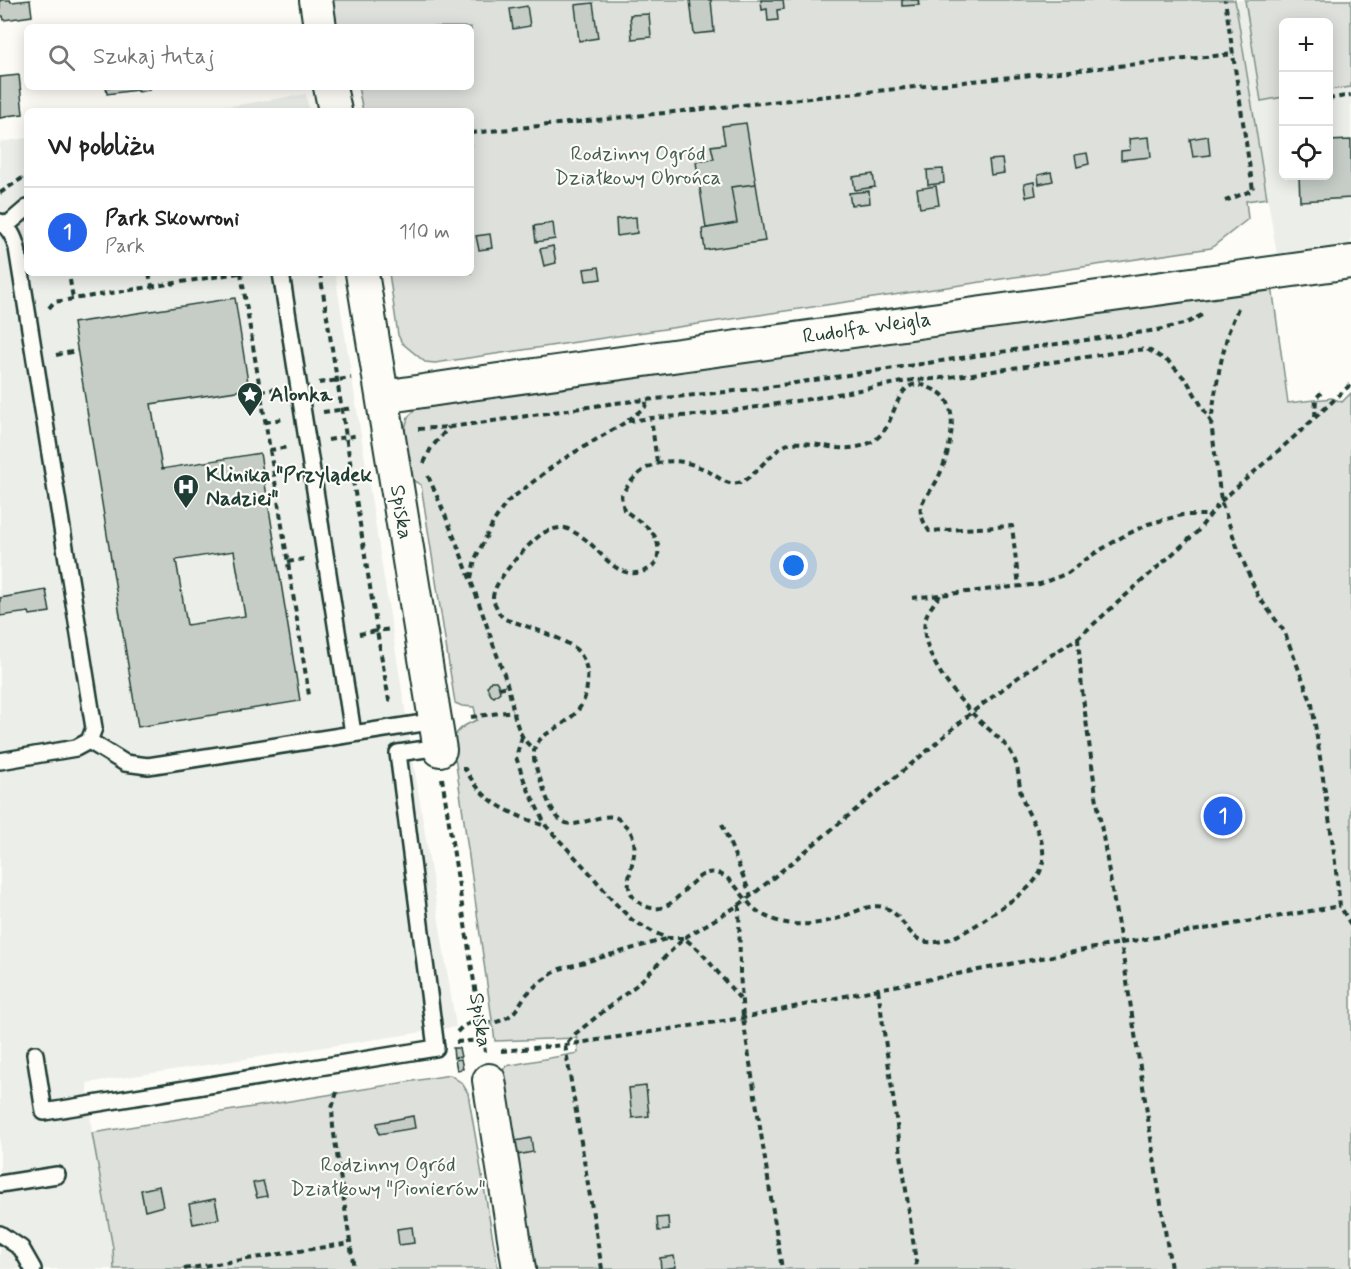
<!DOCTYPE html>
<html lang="pl">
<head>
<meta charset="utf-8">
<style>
  body { margin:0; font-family:Mynerve,sans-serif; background:#f2f2f2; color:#222 }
  .controls { position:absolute; right:18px; top:18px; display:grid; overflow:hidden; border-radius:9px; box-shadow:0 3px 15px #0003 }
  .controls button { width:54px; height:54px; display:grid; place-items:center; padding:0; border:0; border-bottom:2px solid #e0e0e0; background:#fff; color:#222; font:30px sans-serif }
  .you { position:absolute; left:794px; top:566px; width:21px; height:21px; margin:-15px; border:4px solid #fff; border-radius:50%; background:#1a73e8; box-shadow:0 0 0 9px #1a73e833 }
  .badge { display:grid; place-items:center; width:39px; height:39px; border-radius:50%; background:#2563eb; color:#fff; font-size:20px; font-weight:700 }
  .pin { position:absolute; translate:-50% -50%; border:3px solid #fff; box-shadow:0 2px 6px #0006 }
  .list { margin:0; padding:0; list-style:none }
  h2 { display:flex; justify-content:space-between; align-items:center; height:78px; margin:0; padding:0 24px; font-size:26px }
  h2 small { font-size:20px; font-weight:400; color:#767676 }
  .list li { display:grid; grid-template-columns:39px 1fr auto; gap:18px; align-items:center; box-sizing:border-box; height:90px; padding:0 24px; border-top:2px solid #e0e0e0 }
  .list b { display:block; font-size:22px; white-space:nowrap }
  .list p { margin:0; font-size:20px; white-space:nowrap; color:#767676 }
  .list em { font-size:20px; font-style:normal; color:#767676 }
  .icon { flex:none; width:33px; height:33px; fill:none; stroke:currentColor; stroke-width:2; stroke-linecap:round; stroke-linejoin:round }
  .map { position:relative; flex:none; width:1351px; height:1269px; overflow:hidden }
  .search { position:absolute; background:#fff; box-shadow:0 3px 15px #0003; left:24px; top:24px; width:450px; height:66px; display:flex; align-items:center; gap:15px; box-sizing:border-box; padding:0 21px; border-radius:9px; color:#767676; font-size:22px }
  .panel { position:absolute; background:#fff; box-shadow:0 3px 15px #0003; left:24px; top:108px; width:450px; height:168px; border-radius:9px }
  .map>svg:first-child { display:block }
  .built { fill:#eceee9; fill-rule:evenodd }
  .green { fill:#dde0db; stroke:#7e8e88; stroke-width:1.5 }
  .building { fill:#c6cdc7; stroke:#1f3d34; stroke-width:1.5; fill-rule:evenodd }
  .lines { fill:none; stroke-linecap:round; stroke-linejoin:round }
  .lane-casing { stroke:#1f3d34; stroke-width:20 }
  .street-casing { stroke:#1f3d34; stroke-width:36 }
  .path { stroke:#1f3d34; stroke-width:4; stroke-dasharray:6 4.5; stroke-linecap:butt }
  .lane { stroke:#fdfcf7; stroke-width:15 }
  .street { stroke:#fdfcf7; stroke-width:32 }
  .labels { text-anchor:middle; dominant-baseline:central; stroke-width:4.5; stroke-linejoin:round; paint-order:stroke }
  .park-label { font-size:21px; fill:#455e55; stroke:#fdfcf7 }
  .street-label { font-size:21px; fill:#1f3d34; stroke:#fdfcf7 }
  .poi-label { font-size:21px; font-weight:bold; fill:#1f3d34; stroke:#fdfcf7; text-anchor:start }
</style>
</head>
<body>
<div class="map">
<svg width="1351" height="1269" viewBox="0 0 1351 1269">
  <rect width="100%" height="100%" fill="#fdfcf7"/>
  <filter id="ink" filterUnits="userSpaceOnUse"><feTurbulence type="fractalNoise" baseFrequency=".0167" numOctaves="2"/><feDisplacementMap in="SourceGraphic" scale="12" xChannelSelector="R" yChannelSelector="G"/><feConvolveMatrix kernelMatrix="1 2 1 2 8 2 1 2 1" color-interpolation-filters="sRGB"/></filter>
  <g filter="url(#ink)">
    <path class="built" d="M1235 0H1351V245L1277 255ZM1284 22H1328V176H1284Z
      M306 94 309 111H200Z
      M27 138V273H335L456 1027 87 1083 92 1133 113 1248 114 1269H0V142Z"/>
    <path class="green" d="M330 0H1235L1267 198 1246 201 1248 219 1211 248 435 363 425 362 402 343 398 335 389 273H471V111H363L358 87H471V27H334Z
      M1245 0H1351V87L1329 90 1328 22H1284L1283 97 1261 101Z
      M1272 286 1288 403 1332 398 1342 402 1351 393V1269H530L498 1077 506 1066 578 1053 577 1038 495 1041 456 764C451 739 452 729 477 720L474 707 462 706 455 703 421 485 409 478 403 438 408 417 416 409Z
      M450 1075 462 1083 468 1093 498 1269H114L113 1248 92 1133Z"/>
    <path class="building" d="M0 0H10L11 2 30 0 32 16 4 20 3 16H0Z
      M690 0H711L714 32 694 34Z
      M761 0H783L784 9 777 10 778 20 768 21 767 9 762 10Z
      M902 0H918L919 5 902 6Z
      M593 3 598 38 579 41 575 5Z
      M527 6 530 26 513 29 510 9Z
      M649 14 651 37 632 39 630 15Z
      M19 75 23 114 6 116V117L0 118V77Z
      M106 87H149V90L138 92 137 90 107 94Z
      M746 123 756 184 731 187 737 223 706 228 696 162 714 159 711 146 725 144 722 126Z
      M1208 136 1210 155 1193 157 1190 139Z
      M1149 137 1151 157 1121 160V151L1130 150 1129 139Z
      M1351 140V198L1300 201 1299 176H1328V141Z
      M1087 153 1089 164 1077 167 1075 155Z
      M1002 159 1004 173 991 175 989 160Z
      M943 169 944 183 928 185 927 170Z
      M1051 172 1053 181 1039 184 1038 175Z
      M873 174 875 187 855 190 853 177Z
      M1034 182 1036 195 1026 197 1024 184Z
      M756 184 765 241 705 250 702 229 737 223 731 187Z
      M936 186 939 205 920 208 917 189Z
      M869 191 870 203 851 205 849 193Z
      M636 217 637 233 617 236 616 219Z
      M553 223 555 239 536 242 534 226Z
      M490 234 492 248 479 250 476 236Z
      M553 246 556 263 544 266 540 249Z
      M599 267 601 279 586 281 584 269Z
      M235 298 249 389 151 404 162 469 260 453 300 701 138 727 73 323ZM234 551 245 616 187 625 176 560Z
      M46 590 50 612 30 615 29 612 0 616V598Z
      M491 681H496L498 684 500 692 494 697 491 695 487 687Z
      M453 1048H459L461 1057 454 1058Z
      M461 1059 463 1069 457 1070 455 1060Z
      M646 1086 649 1116 632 1118 629 1088Z
      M413 1116 415 1128 379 1134 377 1123Z
      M531 1138 533 1152 517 1155 515 1141Z
      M263 1181 267 1196 257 1198 253 1183Z
      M159 1186 163 1206 145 1211 141 1190Z
      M215 1199 219 1219 193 1224 189 1204Z
      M668 1217 669 1230 658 1231 657 1218Z
      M412 1227 414 1243 399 1245 397 1229Z
      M674 1256 676 1267 661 1269 660 1258Z"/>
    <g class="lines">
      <defs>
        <path id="lane" d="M0 222C10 228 14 237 17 248L94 728 89 741 76 748 0 761
          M6 226 27 208
          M281 273 353 733
          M89 741 125 763 148 766 436 721
          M35 1054 44 1112 436 1048 398 753 440 747
          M0 1184 57 1175
          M0 1234 21 1248 33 1269"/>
        <path id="street" d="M316 0 320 27
          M330 87 335 111
          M362 273 440 750
          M383 397 470 384 1351 262
          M489 1080 519 1269"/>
      </defs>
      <use href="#lane" class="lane-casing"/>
      <use href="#street" class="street-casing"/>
      <path class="path" d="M1328 99 1351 95
        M471 133 1234 54
        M0 193 27 175
        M1225 201 1253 190 1225 0
        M149 273 152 286
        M241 273 270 450 288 447
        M320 273 377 631 391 629
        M70 280 73 299
        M49 308 54 302 239 273
        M1238 308 1228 333 1220 366 1215 394 1211 422 1221 501 1236 544 1258 596 1284 631 1312 704 1333 845 1340 906 1351 925
        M56 355 77 351
        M319 383 351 378
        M260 392 276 389
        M323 412 354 408
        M1315 417 1316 398 1321 393
        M628 421 651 418
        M265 422 283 419
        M418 429 450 427 486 422 615 403 755 389 1014 350 1158 330 1187 323 1202 315
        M328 440 359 435
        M270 450 309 695
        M657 462 651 418 711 414 816 398 913 380 933 379 973 374 1119 352 1147 349 1169 362 1187 381 1211 422
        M424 463 431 448 449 427
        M428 476C453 531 474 587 493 644 498 658 504 673 508 687 514 708 515 737 534 749
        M288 562 304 559
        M471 578 475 559 494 521 507 502 560 461 626 422 645 407 647 400
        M940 595C936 601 930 608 927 614 914 646 953 693 974 715 984 726 997 735 1007 747 1021 764 1017 779 1022 798 1027 813 1037 826 1041 840 1051 876 1027 890 1002 907 982 921 936 958 913 935 904 926 899 914 886 908 872 902 856 912 842 917 816 926 785 929 760 913 745 904 739 884 722 875 690 859 678 924 643 905 609 886 649 856 628 828 627 827 619 819 617 818 611 815 601 817 594 819 587 821 579 824 572 824 554 824 547 799 542 784 538 773 531 759 535 747 539 737 550 732 558 727 575 716 586 705 587 685 588 674 587 664 581 655 571 640 536 630 520 624 515 622 509 621 505 619 500 616 498 611 496 606 493 600 492 599 494 592 499 575 529 543 543 533 549 530 559 527 565 528 568 529 570 530 572 531 577 534 581 536 585 539 603 553 616 579 642 572 647 570 652 568 655 564 659 558 659 548 657 541 652 527 635 519 624 510L621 496C640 462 670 452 706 470 716 475 726 486 738 483 754 479 770 451 788 444 798 440 826 447 838 448 855 449 872 446 883 432 896 417 898 373 928 387 932 389 937 391 940 393 964 410 946 468 933 487 929 493 923 499 921 506 919 515 925 524 929 531L1012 526 1019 587
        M912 598 1040 584 1068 573 1092 555 1122 537 1148 524 1182 515H1209
        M359 634 377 631 390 706
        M1078 638 1082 690 1096 795 1121 943 1171 1269
        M499 688 508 686
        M471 717 513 711
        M522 737 516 757 525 783 546 826 589 872 613 901 632 920 655 933 668 938H684L700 951 741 1000
        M462 769H465C469 776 474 783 479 789 495 808 523 818 545 826
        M442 778 485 1052
        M722 824 751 896
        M739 905 740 971 743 1018 782 1269
        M878 989 917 1269
        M457 1032 462 1027 472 1022C486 1025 500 1024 512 1014 518 1009 521 1001 526 995 536 984 548 976 560 969L666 939
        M456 1042 483 1040
        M501 1051 565 1045 743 1018 878 989 1121 943 1340 906
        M337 1092 332 1108 333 1127 354 1269
        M184 1269 350 1243
        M602 1269 565 1045 575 1034 639 983 684 938 739 905 751 896 927 751 971 713 1028 670 1078 638 1197 532 1221 501 1302 430 1351 384"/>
      <use href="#lane" class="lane"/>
      <use href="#street" class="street"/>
    </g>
  </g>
  <defs>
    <symbol id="sight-pin" viewBox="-11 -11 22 30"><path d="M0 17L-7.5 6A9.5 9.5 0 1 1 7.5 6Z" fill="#1f3d34" stroke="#fdfcf7"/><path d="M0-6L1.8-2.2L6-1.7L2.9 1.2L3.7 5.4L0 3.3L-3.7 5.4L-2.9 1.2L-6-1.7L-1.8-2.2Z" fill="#fff"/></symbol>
    <symbol id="hospital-pin" viewBox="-11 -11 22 30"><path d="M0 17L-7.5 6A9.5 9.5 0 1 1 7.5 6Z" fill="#1f3d34" stroke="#fdfcf7"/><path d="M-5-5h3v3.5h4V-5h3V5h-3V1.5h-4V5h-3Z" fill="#fff"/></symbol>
  </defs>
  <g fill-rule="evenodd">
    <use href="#sight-pin" x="235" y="380" width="30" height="40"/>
    <use href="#hospital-pin" x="171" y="472" width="30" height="40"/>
  </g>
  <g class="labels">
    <g class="park-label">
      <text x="638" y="154">Rodzinny Ogród<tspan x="638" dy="24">Działkowy Obrońca</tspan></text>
      <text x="388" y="1165">Rodzinny Ogród<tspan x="388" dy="24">Działkowy "Pionierów"</tspan></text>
    </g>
    <g class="street-label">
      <text transform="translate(867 328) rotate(-8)">Rudolfa Weigla</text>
      <text transform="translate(401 512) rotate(81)">Spiska</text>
      <text transform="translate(480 1020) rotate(81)">Spiska</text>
    </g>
    <g class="poi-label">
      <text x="270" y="395">Alonka</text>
      <text x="206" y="475">Klinika "Przylądek<tspan x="206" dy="24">Nadziei"</tspan></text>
    </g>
  </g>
</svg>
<div class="controls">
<button>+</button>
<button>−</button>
<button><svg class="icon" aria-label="locate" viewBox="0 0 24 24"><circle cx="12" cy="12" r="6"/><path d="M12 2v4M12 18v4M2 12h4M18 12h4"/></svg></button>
</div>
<div class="you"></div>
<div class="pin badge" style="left:1223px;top:816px">1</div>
<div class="search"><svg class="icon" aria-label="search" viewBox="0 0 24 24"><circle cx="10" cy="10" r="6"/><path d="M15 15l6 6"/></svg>Szukaj tutaj</div>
<section class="panel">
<h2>W pobliżu<small></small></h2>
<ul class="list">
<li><span class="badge">1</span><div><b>Park Skowroni</b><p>Park</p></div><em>110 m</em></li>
</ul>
</section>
</div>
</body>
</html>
